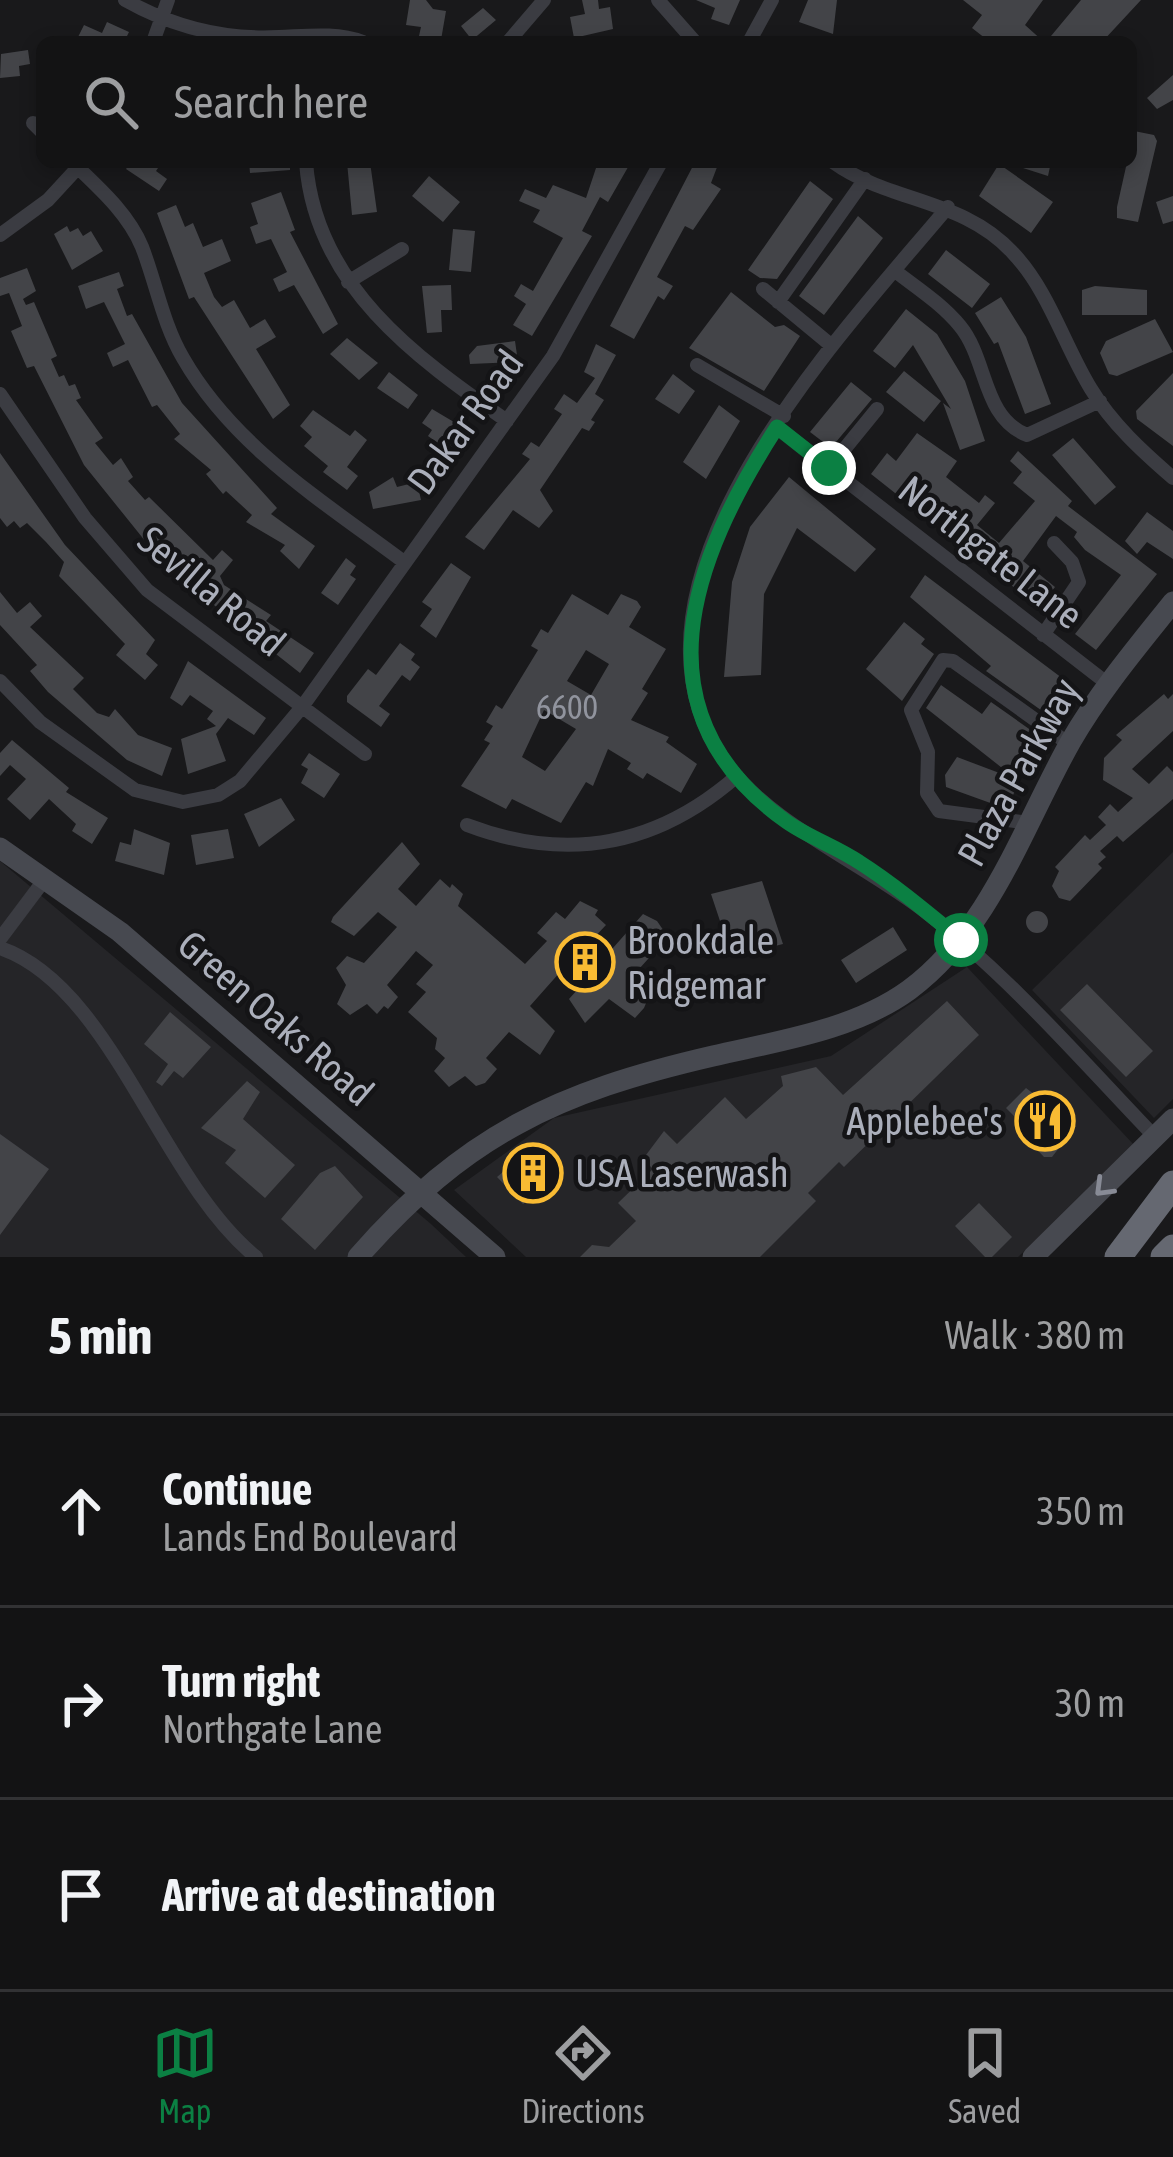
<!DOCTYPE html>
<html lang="en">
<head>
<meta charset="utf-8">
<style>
  body { margin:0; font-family:"Asap Condensed",sans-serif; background:#202022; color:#f1f3f6 }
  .stop { position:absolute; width:36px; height:36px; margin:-27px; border:9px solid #0b8043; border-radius:50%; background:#fff }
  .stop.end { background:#0b8043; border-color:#fff; box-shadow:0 3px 12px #0008 }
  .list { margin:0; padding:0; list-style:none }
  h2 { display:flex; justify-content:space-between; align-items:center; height:156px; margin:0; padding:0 48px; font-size:51px }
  h2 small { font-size:39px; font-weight:400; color:#9d9ea0 }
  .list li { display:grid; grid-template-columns:78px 1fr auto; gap:36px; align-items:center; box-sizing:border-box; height:192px; padding:0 48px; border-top:3px solid #323234 }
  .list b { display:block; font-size:45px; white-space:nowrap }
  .list p { margin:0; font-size:39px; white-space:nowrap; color:#9d9ea0 }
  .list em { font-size:39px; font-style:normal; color:#9d9ea0 }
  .icon { flex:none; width:66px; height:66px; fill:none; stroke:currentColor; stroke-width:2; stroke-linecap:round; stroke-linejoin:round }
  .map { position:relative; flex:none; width:1173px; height:1257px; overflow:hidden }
  .search { position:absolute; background:#131314; box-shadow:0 6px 18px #0003; left:36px; right:36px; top:36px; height:132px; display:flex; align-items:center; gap:30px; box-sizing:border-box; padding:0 42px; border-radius:18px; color:#9d9ea0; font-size:45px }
  .sheet { height:732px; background:#131314 }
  nav { display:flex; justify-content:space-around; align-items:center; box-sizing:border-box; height:168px; border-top:3px solid #323234; background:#131314; font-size:33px; color:#9d9ea0 }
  nav a { display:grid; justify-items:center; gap:6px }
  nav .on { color:#0b8043 }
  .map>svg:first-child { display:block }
  .built { fill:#252528 }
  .building { fill:#434448; fill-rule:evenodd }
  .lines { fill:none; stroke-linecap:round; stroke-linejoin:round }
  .street { stroke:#3b3c42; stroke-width:14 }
  .secondary { stroke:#474950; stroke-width:21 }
  .highway { stroke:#656871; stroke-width:27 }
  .oneway { stroke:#888b96 }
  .route { stroke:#0b8043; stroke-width:15 }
  .labels { text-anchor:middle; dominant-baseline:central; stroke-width:9; stroke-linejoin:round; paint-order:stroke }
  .number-label { font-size:33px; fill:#91949e }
  .street-label { font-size:39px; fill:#abafbb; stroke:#141416 }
  .poi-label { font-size:39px; fill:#abafbb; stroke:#141416; text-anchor:start }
</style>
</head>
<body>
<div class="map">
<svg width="1173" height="1257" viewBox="0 0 1173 1257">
  <rect width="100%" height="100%" fill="#19191b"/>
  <path class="built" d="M1173 852V1099L1154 1118 1032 990Z
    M0 861 431 1224 466 1257H0Z
    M967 967 1135 1146 1018 1257H526L454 1190 554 1118 831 1056Z"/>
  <path class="building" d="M410 0H426L433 9 446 11 441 40 419 36 421 27 406 25Z
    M582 0H598L599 9 610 7 613 29 574 38 570 17 585 14Z
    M696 0H740L729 25 711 19 715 8Z
    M808 0H837L833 34 799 22Z
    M963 0H1043L1025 25 1044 42H990L972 28 982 15Z
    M1081 0H1141L1102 42H1046Z
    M483 8 496 20 472 40 461 26Z
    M107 22 129 32 124 42 78 37 84 25 102 33Z
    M28 50 30 64 19 66 20 76 0 78 1 54Z
    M1173 75V100L1157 109 1147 98Z
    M1134 131 1154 135 1157 141 1138 222 1117 218V207Z
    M131 162H162L156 171 167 179 159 191 126 169Z
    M249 162H290V170L250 173Z
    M347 162H370L377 212 352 215Z
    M598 162H631L608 202 600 197 582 231 592 236 532 336 513 325 526 304 514 296 521 284 533 291 563 238 533 222 540 210 519 201 525 189 546 198 553 185 586 198Z
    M695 162H719L711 183 721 189 693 230 685 226 657 277 673 286 664 300 658 296 634 339 610 326Z
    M1004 162H1051L1048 176Z
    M999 164 1053 202 1031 233 979 196Z
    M429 176 460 202 443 222 412 196Z
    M810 181 833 199 777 279 760 278 748 270Z
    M281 192 295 230 290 232 338 324 323 334 294 285 279 292 273 279 287 272 271 239 256 244 250 227 258 224 251 203Z
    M1173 196V221L1163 224 1156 202Z
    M176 205 185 227 193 223 203 247 222 239 231 261 204 273 214 297 222 307 234 300 250 328 265 319 276 337 256 349 290 405 273 419 194 297 189 299 157 213Z
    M858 216 883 238 824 315 799 296Z
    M67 226 70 232 78 228 83 236 91 231 103 251 72 270 54 234Z
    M453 229 475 231 471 272 449 270Z
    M946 250 990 284 972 308 928 274Z
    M27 268 36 291 23 299 26 305 34 302 57 356 51 359 59 377 64 375 69 386 75 384 81 398 76 400 103 438 95 443 113 465 121 458 133 477 128 481 145 500 149 497 213 560 222 550 233 560 220 576 224 585 271 615 266 621 314 653 300 673 195 590 198 587 187 577 192 571 168 547 158 557 84 465 34 366 27 368 11 331 22 326 9 293 0 296V278Z
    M119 272 124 286 117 289 127 316 132 314 182 403 277 508 271 514 315 546 299 569 280 551 285 545 246 522 252 515 226 491 223 494 206 474 211 470 174 439 180 434 157 405 152 407 128 360 113 367 107 353 125 344 104 302 86 309 78 286Z
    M451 285 452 310H441L442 332 427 333 422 286Z
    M1095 286 1147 290V315H1082V290Z
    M731 292 775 327 784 325 800 336 764 391 689 348Z
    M1001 297 1026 337 1051 404 1025 414 998 342 994 344 975 313Z
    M906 309 937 334 965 381 985 441 960 450 943 403 951 409 913 345 895 368 873 351Z
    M1155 319 1173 352 1117 376 1109 374 1100 353 1106 341Z
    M347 338 378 363 359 380 330 354Z
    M515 341 518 362 470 364 469 355 477 346Z
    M596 344 616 355 595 394 604 400 591 420 595 422 589 431 582 428 540 490 553 511 539 528 513 510 484 550 465 537 530 459 522 454 531 442 539 447 562 414 554 409 564 394 577 403 595 378 584 372Z
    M904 371 941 401 924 422 886 392Z
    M389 372 418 395 408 409 377 388Z
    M1173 373V446L1137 419 1136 411Z
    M673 374 695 391 679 414 655 399Z
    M851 382 872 399 831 448 810 432Z
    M719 405 740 421 706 479 683 462Z
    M432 409 469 431 453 454 428 436 432 430 422 423Z
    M313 410 350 436 355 430 367 440 347 467 358 476 347 490 323 472 328 466 304 446 312 437 300 426Z
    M917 433 957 461 946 477 979 503 985 495 995 503 977 525 999 543 1035 501 1013 483 1022 472 1010 461 1018 451 1072 501 1068 506 1157 574 1096 650 1075 634 1121 575 1085 550 1074 537 1077 532 1056 516 1023 561 1055 587 1039 607 871 474 887 453 896 461Z
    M1073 438 1116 487 1095 505 1052 455Z
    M0 453 65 545 155 640 146 654 158 665 145 680 116 655 125 644 59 576 64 562 46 542 27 523 20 528 14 521 7 527 0 518Z
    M393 477 397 487 417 482 421 500 373 509 369 492Z
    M789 477 876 549 855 572 797 528 764 594 761 675 724 677 732 582 750 527Z
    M1147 512 1173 531V559L1147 542 1137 554 1125 541Z
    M346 558 356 566 350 575 356 579 338 605 321 593Z
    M451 563 471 577 436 638 420 626 432 609 422 602Z
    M925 575 1070 684 1060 699 1045 713 986 671 991 666 910 597Z
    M0 592 17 613 30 602 42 616 30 627 84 678 73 689 97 713 109 717 115 709 138 735 172 748 162 776 127 760 48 692 30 671 37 665 0 625Z
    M572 594 608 615 621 594 637 601 641 607 629 627 666 649 642 689 648 693 631 720 669 737 666 742 697 764 681 793 647 773 643 779 627 769 631 763 608 749 593 786 586 782 561 823 512 799 506 809 461 786 490 743 484 740 493 726 486 722 496 705 502 709 538 650 531 646 541 629 548 633ZM586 650 609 664 591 695 567 681ZM544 710 576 729 545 771 522 757Z
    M904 622 925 639 921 644 934 654 902 701 866 669Z
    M400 643 415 654 411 660 420 667 410 681 402 675 379 706 390 714 381 727 347 702V696L368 669 376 675Z
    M188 661 266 718 254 735 228 718 216 734 226 761 188 774 181 739 216 726 207 719 213 711 190 695 182 706 170 698Z
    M941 685 982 714 991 702 1032 731 1036 741 1011 775 926 708Z
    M1164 694 1168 699 1173 694V731L1132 769 1149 784 1167 766 1173 772V799L1123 842 1117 836 1100 851 1106 857 1098 864 1102 868 1070 901 1059 898 1052 886 1059 871 1055 867 1085 835 1090 840 1106 825 1098 817 1110 804 1118 812 1133 798 1103 780 1104 758 1122 740 1116 735Z
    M12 740 69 788 66 792 108 818 92 844 72 831 76 824 49 799 30 820 7 799 26 779 10 765 0 776V753Z
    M309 753 340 774 324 798 301 783 308 769 301 765Z
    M957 757 1010 777 1007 782 1017 786 1007 809 946 787 945 775Z
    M281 798 295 820 259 847 244 814Z
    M134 829 170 843 164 875 115 861 120 842 131 845Z
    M228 829 234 858 196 865 191 835Z
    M402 842 420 864 398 889 416 906 440 879 450 888 452 884 463 894 458 906 525 964 547 941 537 933 556 912 565 919 580 901 598 910 595 915 606 925 589 943 605 957 643 914 657 921 668 937 629 980 649 996 644 1008 635 1018 609 999 585 1023 569 999 588 978 569 962 530 1006 555 1031 540 1055 509 1032 486 1058 497 1069 485 1083 476 1086 465 1076 449 1087 434 1071 445 1058 435 1049 437 1038 408 1012 426 992 416 984 433 965 416 951 387 985 398 997 388 1009 384 1006 377 1014 367 1004 350 1015 337 1004 346 985 336 968 347 956 364 963 397 927 378 912 354 936 331 922 333 917Z
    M762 881 783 944 732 957 711 894Z
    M1026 922a11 11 0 1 1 22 0a11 11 0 1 1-22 0Z
    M893 927 907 950 856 983 841 960Z
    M1087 984 1153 1051 1126 1077 1060 1010Z
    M947 1001 979 1035 844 1167 839 1162 808 1193 816 1201 760 1257H580L592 1245 609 1247 636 1221 618 1203 653 1169 643 1159 664 1131 677 1144 725 1097 746 1119 783 1086 781 1076 816 1067 843 1095Z
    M170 1012 211 1047 183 1078 174 1071 162 1086 156 1082 168 1064 144 1044Z
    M247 1081 260 1092 243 1119 295 1165 265 1198 225 1163 236 1150 201 1128Z
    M1026 1088 1076 1126 1052 1157H1044L1028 1140 1033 1135 1006 1108Z
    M0 1134 49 1169 0 1235Z
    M529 1150 553 1179 523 1204 497 1177Z
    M335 1166 363 1197 315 1250 281 1219 320 1173Z
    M979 1203 1012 1237 992 1257H985L955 1226Z"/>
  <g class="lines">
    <path class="street" d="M125 0C173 27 224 40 279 37 307 36 336 32 363 42
      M658 0 695 42
      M153 42 168 0
      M508 42 544 0
      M749 42 772 0
      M33 123 42 132
      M72 162C98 187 128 213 142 247 156 283 163 324 183 358 234 447 324 502 404 562
      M306 162C315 285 415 357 507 421
      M833 162C890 203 963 198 1013 253 1049 291 1064 345 1091 389 1112 424 1143 452 1173 478
      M948 207C841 335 601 583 724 760 767 823 865 864 927 913 1011 978 1081 1060 1155 1137
      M0 235 48 200 83 162
      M895 271C917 288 942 304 960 326 988 360 982 417 1027 435L1100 401
      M348 282 402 249
      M763 289 832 346
      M778 302 865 179
      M697 365 784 416
      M0 394 85 518 147 590 365 754
      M777 427 1108 684
      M829 468 877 409
      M1043 635 1079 582 1072 562 1054 543
      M0 681 40 722 135 790 183 802 218 795 240 781 302 707 553 356 661 162
      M1029 823 939 811 927 793 928 752 911 710 943 660 953 661 1069 744
      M467 825C567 863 657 846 737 776
      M0 939 45 879
      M0 948C112 986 160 1180 256 1257"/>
    <path class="secondary" d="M0 848 120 932 495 1257
      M358 1257C465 1135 557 1092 713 1056 778 1041 854 1030 909 990 991 929 1023 826 1071 741 1100 691 1137 647 1173 602
      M1033 1257 1173 1119"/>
    <path class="highway" d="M1118 1257 1173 1184
      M1164 1257 1173 1248"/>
  </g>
  <defs><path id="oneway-chevron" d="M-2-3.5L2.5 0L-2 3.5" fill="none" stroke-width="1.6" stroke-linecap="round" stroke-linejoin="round" transform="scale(3)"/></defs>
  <use class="oneway" href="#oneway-chevron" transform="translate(1103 1188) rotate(135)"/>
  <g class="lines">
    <path class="route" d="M829 468 777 427C692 559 632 712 787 822 810 838 837 847 859 862 895 885 928 913 961 940"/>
  </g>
  <defs>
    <symbol id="building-ring" viewBox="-11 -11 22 22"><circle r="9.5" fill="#141416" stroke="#f9bb33" stroke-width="1.5"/><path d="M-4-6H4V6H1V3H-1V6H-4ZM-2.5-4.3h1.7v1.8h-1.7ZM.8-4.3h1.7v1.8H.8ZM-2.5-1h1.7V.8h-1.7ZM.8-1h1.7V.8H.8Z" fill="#f9bb33"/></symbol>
    <symbol id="restaurant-ring" viewBox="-11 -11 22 22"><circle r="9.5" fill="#141416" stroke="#f9bb33" stroke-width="1.5"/><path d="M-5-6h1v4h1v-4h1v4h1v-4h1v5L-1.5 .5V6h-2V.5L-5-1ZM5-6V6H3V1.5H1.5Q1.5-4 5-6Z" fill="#f9bb33"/></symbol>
  </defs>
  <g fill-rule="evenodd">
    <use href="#building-ring" x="552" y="929" width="66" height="66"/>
    <use href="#restaurant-ring" x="1012" y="1088" width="66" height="66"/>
    <use href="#building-ring" x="500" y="1140" width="66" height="66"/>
  </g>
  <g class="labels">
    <g class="number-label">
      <text x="567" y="707">6600</text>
    </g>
    <g class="street-label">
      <text transform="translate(465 422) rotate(-54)">Dakar Road</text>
      <text transform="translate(991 552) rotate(38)">Northgate Lane</text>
      <text transform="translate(212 591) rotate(40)">Sevilla Road</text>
      <text transform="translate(1018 772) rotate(-61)">Plaza Parkway</text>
      <text transform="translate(276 1018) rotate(41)">Green Oaks Road</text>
    </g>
    <g class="poi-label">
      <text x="627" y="940">Brookdale<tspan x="627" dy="45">Ridgemar</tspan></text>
      <text x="1003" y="1121" text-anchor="end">Applebee's</text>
      <text x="575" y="1173">USA Laserwash</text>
    </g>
  </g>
</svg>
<div class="stop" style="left:961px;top:940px"></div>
<div class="stop end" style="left:829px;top:468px"></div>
<div class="search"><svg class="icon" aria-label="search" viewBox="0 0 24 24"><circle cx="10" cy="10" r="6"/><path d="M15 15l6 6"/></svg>Search here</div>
</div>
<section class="sheet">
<h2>5 min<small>Walk · 380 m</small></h2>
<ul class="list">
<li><svg class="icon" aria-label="ahead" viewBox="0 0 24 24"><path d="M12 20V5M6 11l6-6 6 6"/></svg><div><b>Continue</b><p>Lands End Boulevard</p></div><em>350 m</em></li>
<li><svg class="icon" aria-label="right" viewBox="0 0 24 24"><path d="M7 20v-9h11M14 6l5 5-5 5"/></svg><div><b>Turn right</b><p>Northgate Lane</p></div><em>30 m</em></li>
<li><svg class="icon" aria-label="arrive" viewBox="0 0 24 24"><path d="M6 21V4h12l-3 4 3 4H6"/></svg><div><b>Arrive at destination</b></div></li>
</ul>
</section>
<nav>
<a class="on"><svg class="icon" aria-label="map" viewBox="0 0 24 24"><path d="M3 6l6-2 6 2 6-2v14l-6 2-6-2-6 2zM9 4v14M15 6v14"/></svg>Map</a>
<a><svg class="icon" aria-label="directions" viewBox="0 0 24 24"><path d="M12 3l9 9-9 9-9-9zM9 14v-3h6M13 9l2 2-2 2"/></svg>Directions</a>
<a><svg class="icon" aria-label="saved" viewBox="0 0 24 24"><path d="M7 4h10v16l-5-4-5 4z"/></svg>Saved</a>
</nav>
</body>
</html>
